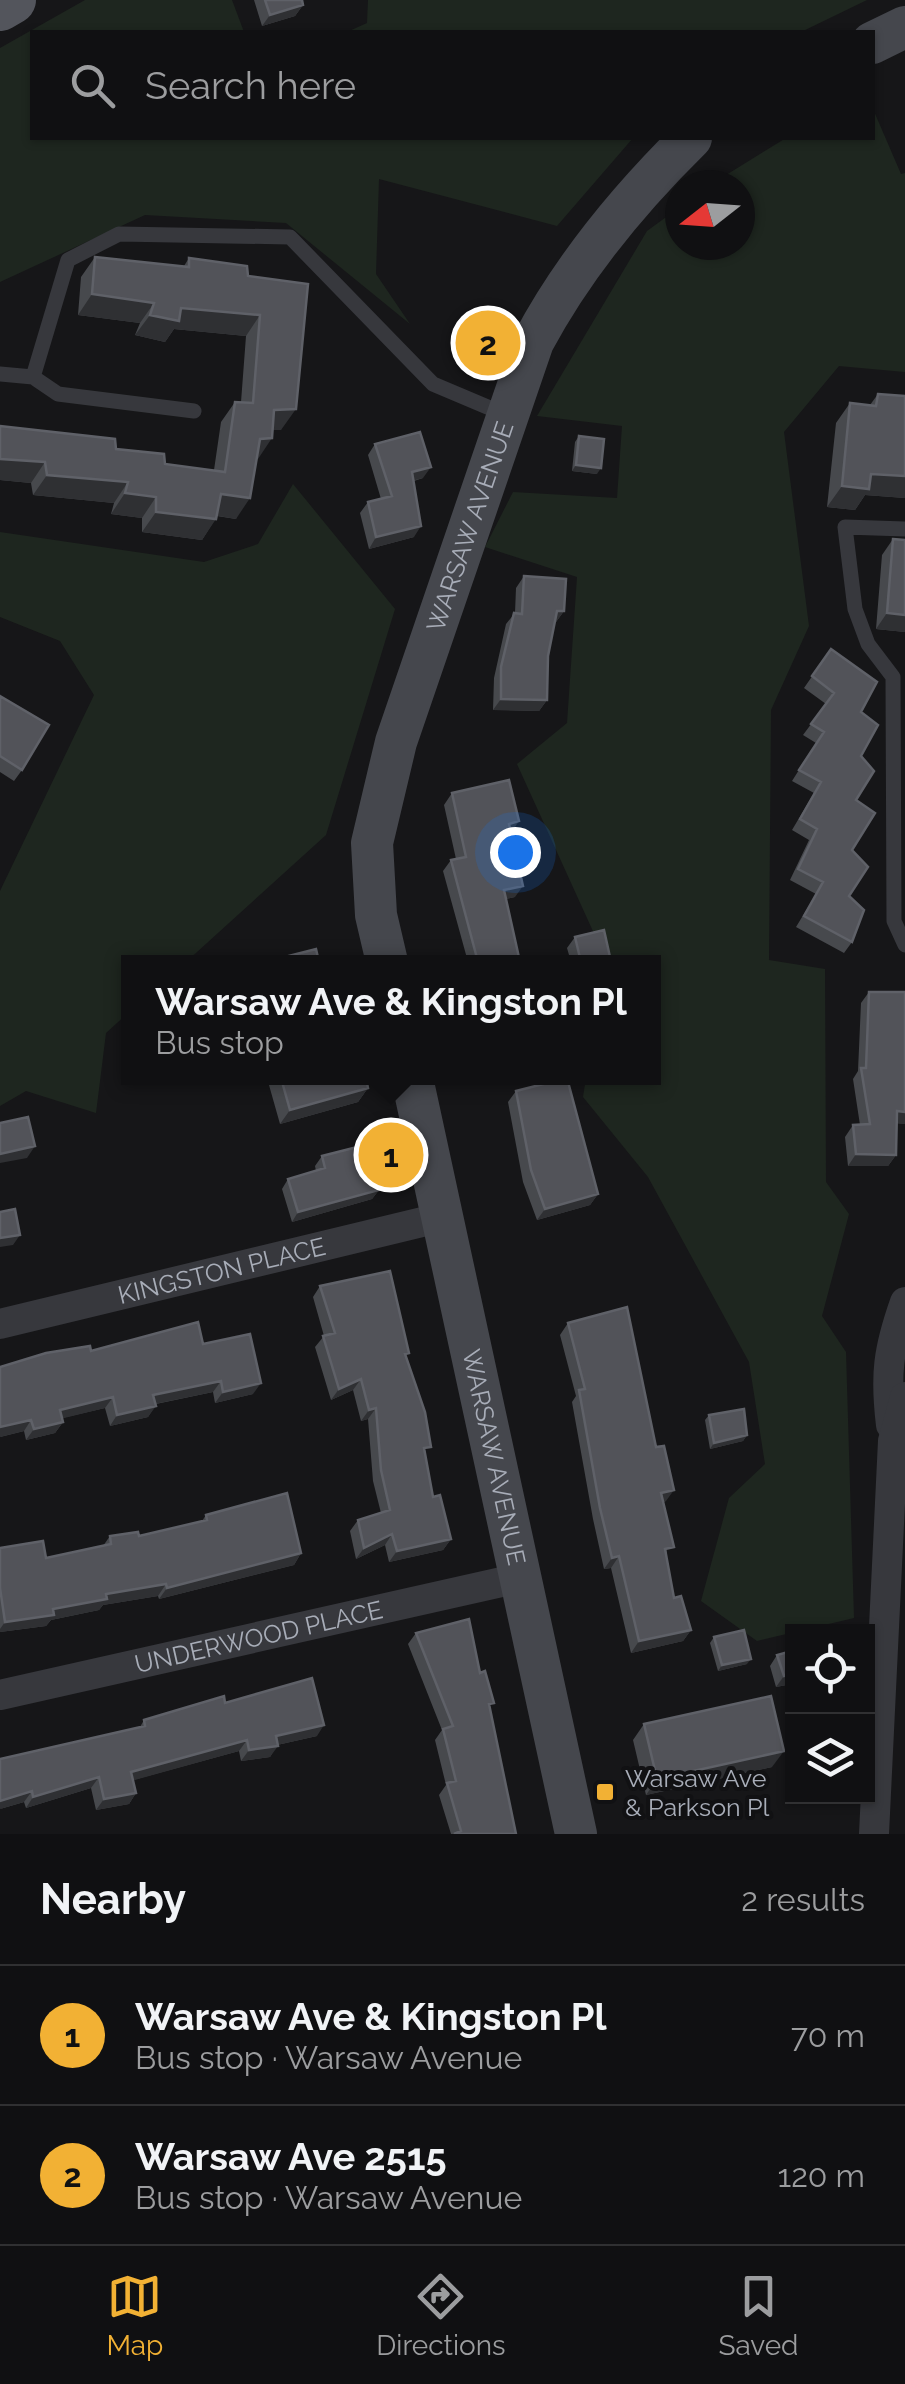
<!DOCTYPE html>
<html lang="en">
<head>
<meta charset="utf-8">
<style>
  body { margin:0; font-family:Raleway,sans-serif; background:#1e1e20; color:#f1f3f6 }
  .controls { position:absolute; right:30px; bottom:30px; display:grid; overflow:hidden; border-radius:0px; box-shadow:0 2px 8px #0004 }
  .controls button { width:90px; height:90px; display:grid; place-items:center; padding:0; border:0; border-bottom:2px solid #303032; background:#101012; color:#f1f3f6; font:50px sans-serif }
  .compass { position:absolute; left:665px; top:170px; width:90px; height:90px; border-radius:50%; background:#101012; box-shadow:0 2px 8px #0004; rotate:253deg }
  .you { position:absolute; left:515px; top:852px; width:35px; height:35px; margin:-25px; border:8px solid #fff; border-radius:50%; background:#1a73e8; box-shadow:0 0 0 15px #1a73e833 }
  .badge { display:grid; place-items:center; width:65px; height:65px; border-radius:50%; background:#f2b134; color:#111; font-size:32px; font-weight:700 }
  .pin { position:absolute; translate:-50% -50%; border:5px solid #fff; box-shadow:0 2px 10px #0006 }
  .popup { position:absolute; left:121px; top:955px; width:540px; height:130px; box-sizing:border-box; display:grid; place-content:center; border-radius:0px; background:#101012; filter:drop-shadow(0 2px 8px #0005); font-size:32px; white-space:nowrap; color:#9c9d9f }
  .popup b { font-size:38px; color:#f1f3f6 }
  .popup::after { content:''; position:absolute; left:50%; top:100%; margin-left:-20px; border:20px solid transparent; border-top-color:#101012 }
  .list { margin:0; padding:0; list-style:none }
  h2 { display:flex; justify-content:space-between; align-items:center; height:130px; margin:0; padding:0 40px; font-size:42px }
  h2 small { font-size:32px; font-weight:400; color:#9c9d9f }
  .list li { display:grid; grid-template-columns:65px 1fr auto; gap:30px; align-items:center; box-sizing:border-box; height:140px; padding:0 40px; border-top:2px solid #303032 }
  .list b { display:block; font-size:38px; white-space:nowrap }
  .list p { margin:0; font-size:32px; white-space:nowrap; color:#9c9d9f }
  .list em { font-size:32px; font-style:normal; color:#9c9d9f }
  .icon { flex:none; width:55px; height:55px; fill:none; stroke:currentColor; stroke-width:2; stroke-linecap:round; stroke-linejoin:round }
  .map { position:relative; flex:none; width:905px; height:1834px; overflow:hidden }
  .search { position:absolute; background:#101012; box-shadow:0 2px 8px #0004; left:30px; right:30px; top:30px; height:110px; display:flex; align-items:center; gap:25px; box-sizing:border-box; padding:0 35px; border-radius:0px; color:#9c9d9f; font-size:38px }
  .sheet { height:410px; background:#101012 }
  nav { display:flex; justify-content:space-around; align-items:center; box-sizing:border-box; height:140px; border-top:2px solid #303032; background:#101012; font-size:28px; color:#9c9d9f }
  nav a { display:grid; justify-items:center; gap:5px }
  nav .on { color:#f2b134 }
  .map>svg:first-child { display:block }
  .green { fill:#1e261f }
  .lines { fill:none; stroke-linecap:round; stroke-linejoin:round }
  .service { stroke:#37383d; stroke-width:15 }
  .minor { stroke:#37383d; stroke-width:30 }
  .secondary { stroke:#45474d; stroke-width:42 }
  .primary { stroke:#53555c; stroke-width:48 }
  .wall { fill:#47494d }
  .shaded-wall { fill:#2f3033 }
  .building { fill:#525359; stroke:#5f6168; stroke-width:2.5 }
  .poi-dot { fill:#f2b134; stroke:#111113; stroke-width:4 }
  .labels { text-anchor:middle; dominant-baseline:central; stroke-width:8; stroke-linejoin:round; paint-order:stroke }
  .street-label { font-size:25px; fill:#a8adb8; stroke:#111113 }
  .poi-label { font-size:25px; fill:#a8adb8; stroke:#111113; text-anchor:start }
</style>
</head>
<body>
<div class="map">
<svg width="905" height="1834" viewBox="0 0 905 1834">
  <rect width="100%" height="100%" fill="#161618"/>
  <path class="green" d="M85 0H232L244 32H32V138H633L557 226 379 179 376 274 410 324 286 223 145 215 0 282V48Z
    M368 0H867L801 32H347L367 23Z
    M873 109 901 174 905 173V372L839 366 784 432 809 626 771 710 769 960 825 969 826 1182 849 1214 822 1316 846 1352 854 1618 757 1641 701 1601 729 1498 765 1464 749 1362 648 1177 583 1097 586 1078H654V962H607L517 764 567 723 577 577 485 547 513 492 617 498 622 426 537 416 647 231 680 207V245H740V185H710L786 138H872Z
    M293 484 395 609 326 835 186 962H128V1013L106 1033 96 1113 26 1091 0 1106V891L94 695 60 641 0 617V532L204 562 258 544Z"/>
  <g class="lines">
    <path class="service" d="M0 374 33 377 58 394 194 411
      M33 377 68 260 119 234 290 237 433 384 504 414
      M905 529 845 527 855 609 868 644 893 677 894 921 905 945"/>
    <g class="minor">
      <path id="s1" d="M0 1324 443 1217"/>
      <path d="M891 1425C885 1375 888 1350 905 1302"/>
      <path id="s2" d="M0 1695 519 1578"/>
      <path d="M874 1834 893 1441 905 1397"/>
    </g>
    <g class="secondary">
      <path d="M872 43 905 27"/>
      <path id="s3" d="M387 962 376 915 372 843 396 742 533 342C574 265 629 199 691 138"/>
      <path id="s4" d="M412 1078 576 1834"/>
    </g>
    <path class="primary" d="M0 7 12 0"/>
  </g>
  <path class="wall" d="M254 0H302L303 5 295 16 262 26Z
    M95 257 184 266 189 258 248 276 308 284 281 430H273L257 459 236 519 217 516 202 540 142 532V518L111 514 114 503 33 495 31 483 0 480V426L116 449 165 464 214 470 221 422 235 402H241L246 336 174 329 165 342 135 335 140 323 78 315 81 277Z
    M878 394 905 396V498L865 495 855 510 827 507 836 423 850 403 870 405Z
    M579 436 597 474 572 471 575 442Z
    M375 444 423 478 414 481V537L369 549 360 513 368 502 381 499 368 455Z
    M893 539 905 540V632L876 629 882 555Z
    M524 576 564 611 556 622H555L548 656 547 700 539 711 493 710 494 678 506 624 515 613 516 588Z
    M831 649 861 712V756L849 896 852 942 844 953 796 927 816 894 790 880 809 840 792 830 814 793 792 781 816 743 803 735 826 704 804 688Z
    M0 696 22 770 14 781 0 772Z
    M452 793 511 833 515 897 506 899 520 962H468L443 871 451 860 456 859 444 805Z
    M575 937 610 957 606 962H571L567 948Z
    M869 992H905V1124L897 1123 896 1155 888 1166H848L845 1137 853 1125H860L853 1079 858 1071 861 1003Z
    M267 1078H366L368 1088 358 1102 280 1124Z
    M516 1091 598 1194 590 1205 537 1220 523 1182 508 1102Z
    M322 1156 379 1190 372 1199 292 1222 282 1189 288 1179 316 1171 315 1166Z
    M320 1286 406 1357 433 1497 451 1539 443 1550 389 1562 385 1545 356 1559 350 1531 358 1520 381 1513 373 1481 368 1419 361 1421 353 1390 331 1400 315 1347 324 1336 313 1297Z
    M568 1323 666 1501 663 1502 667 1558 674 1598 691 1630 683 1641 631 1653 611 1568 604 1569 593 1519 572 1402 576 1396 560 1335Z
    M203 1344 253 1394 215 1403 213 1392 156 1404 148 1417 110 1426 105 1408 62 1418 63 1422 55 1433 26 1440 24 1431 0 1437 91 1351Z
    M709 1415 747 1435 743 1441 710 1449 705 1420Z
    M206 1515 301 1553 294 1565 159 1599 158 1596 103 1605 99 1610 51 1620 46 1626 0 1632V1548L46 1558 103 1546 110 1536H139L202 1521Z
    M416 1633 480 1673 490 1709 516 1834H451L439 1795 446 1785 435 1740 442 1730 408 1644Z
    M714 1637 747 1664 718 1671 710 1643Z
    M792 1651V1684L776 1687 770 1666 777 1655Z
    M225 1703 317 1736 277 1745 270 1757 241 1761 239 1751 133 1780 136 1793 129 1804 96 1810 91 1788 26 1808 24 1802 0 1809 140 1727 144 1720Z
    M644 1724 772 1767 646 1795 633 1740Z"/>
  <path class="shaded-wall" d="M303 5 295 16 262 26 270 15Z
    M92 294 154 303 140 323 78 315Z
    M181 308 260 315 246 336 174 329 165 342 135 335 150 315Z
    M296 409 281 430H260L274 410Z
    M272 438 258 459 245 460 260 439Z
    M0 459 45 462 31 483 0 480Z
    M576 465 601 468 597 474 572 471Z
    M431 467 423 478 404 483 412 472Z
    M871 474 905 476V498L865 495 855 510 827 507 842 486Z
    M47 475 128 482 114 503 33 495Z
    M125 493 156 497 142 518 111 514Z
    M221 494 250 498 236 519 207 514Z
    M156 512 216 519 202 540 142 532Z
    M421 526 414 537 369 549 376 537Z
    M557 611H564L556 622H549Z
    M887 613 905 615V632L876 629Z
    M501 699 547 700 539 711 493 710Z
    M519 821 511 833 509 824Z
    M523 886 515 897 496 901 504 890Z
    M610 957 606 962H585Z
    M368 1088 358 1102 280 1124 290 1110Z
    M897 1111 905 1112V1124L889 1123Z
    M35 1146 27 1158 0 1163V1154Z
    M856 1154 896 1155 888 1166H848Z
    M379 1190 372 1199 292 1222 298 1212Z
    M598 1194 590 1205 537 1220 545 1209Z
    M20 1235 13 1245 0 1247V1238Z
    M361 1379 353 1390 331 1400 339 1389Z
    M221 1381 213 1392 145 1406 153 1395Z
    M261 1383 253 1394 215 1403 223 1392Z
    M113 1397 105 1408 52 1421 60 1410Z
    M156 1406 148 1417 110 1426 117 1415Z
    M376 1408 368 1419 361 1421 369 1410Z
    M31 1420 24 1431 0 1437V1427Z
    M63 1422 55 1433 26 1440 34 1429Z
    M747 1435 743 1441 710 1449 714 1443Z
    M674 1490 666 1501 653 1504 661 1493Z
    M392 1534 385 1545 356 1559 364 1548Z
    M451 1539 443 1550 389 1562 397 1551Z
    M301 1553 294 1565 159 1599 167 1588Z
    M619 1556 611 1568 604 1569 612 1558Z
    M166 1584 158 1596 103 1605 99 1610 51 1620 46 1626 0 1632V1629L5 1622 106 1594Z
    M691 1630 683 1641 631 1653 639 1641Z
    M751 1659 747 1664 718 1671 722 1665Z
    M792 1674V1684L776 1687 784 1676Z
    M324 1725 317 1736 268 1747 276 1736Z
    M247 1740 239 1751 124 1783 131 1772Z
    M278 1746 270 1757 241 1761 249 1750Z
    M784 1751 772 1767 646 1795 657 1779Z
    M99 1777 91 1788 26 1808 33 1797Z
    M32 1791 24 1802 0 1809V1801Z
    M136 1793 129 1804 96 1810 104 1799Z"/>
  <path class="building" d="M265 0H302L303 5 270 15Z
    M95 257 189 267V258L247 266 248 276 308 284 296 409 274 410 272 438 260 439 250 498 221 494 216 519 156 512V497L125 493 128 482 47 475 45 462 0 459V426L115 439 116 449 164 454 165 464 225 472 235 402 253 403 260 315 181 308 179 321 150 315 154 303 92 294Z
    M878 394 905 396V476L871 474 869 489 842 486 850 403 876 406Z
    M420 432 431 467 412 472 421 526 376 537 368 502 392 496 375 444Z
    M579 436 604 439 601 468 576 465Z
    M893 539 905 540V615L887 613Z
    M524 576 566 579 564 611H557L548 656 547 700 501 699V667L514 613 522 614Z
    M831 649 877 682 861 712 878 725 861 756 874 771 856 800 875 813 852 850 868 867 849 896 864 910 852 942 804 916 823 882 798 869 817 829 800 819 821 782 799 770 824 732 811 724 834 693 812 676Z
    M0 696 49 725 22 770 0 756Z
    M509 780 519 821 509 824 523 886 504 890 520 962H478L451 860 466 857 452 793Z
    M604 930 610 957 581 962 575 937Z
    M316 949 319 962H265Z
    M869 992H905V1112L897 1111 896 1155 856 1154 853 1125 870 1124 861 1068H866Z
    M281 1078H366L368 1088 290 1110Z
    M567 1078 598 1194 545 1209 531 1170 516 1091Z
    M28 1117 35 1146 0 1154V1123Z
    M365 1145 379 1190 298 1212 288 1179 325 1168 322 1156Z
    M15 1209 20 1235 0 1238V1212Z
    M390 1271 409 1353 405 1354 425 1412 431 1447 424 1448 433 1497 440 1495 451 1539 397 1551 392 1534 364 1548 358 1520 390 1510 381 1470 376 1408 369 1410 361 1379 339 1389 323 1336 335 1333 320 1286Z
    M627 1307 656 1447 664 1446 674 1490 661 1493 674 1547 665 1549 674 1598 681 1596 691 1630 639 1641 619 1556 612 1558 600 1508 579 1390 585 1389 568 1323Z
    M198 1322 203 1344 250 1334 261 1383 223 1392 221 1381 153 1395 156 1406 117 1415 113 1397 60 1410 63 1422 34 1429 31 1420 0 1427V1367L46 1353 90 1346 91 1351Z
    M744 1409 747 1435 714 1443 709 1415Z
    M287 1493 301 1553 167 1588 166 1584 106 1594 107 1599 53 1609 54 1615 5 1622 0 1588V1548L43 1541 46 1558 111 1544 110 1536 138 1532 139 1536 207 1520 206 1515Z
    M469 1619 480 1673 485 1671 494 1703 489 1704 516 1834H454L461 1831 447 1783 456 1781 443 1729 453 1726 416 1633Z
    M744 1630 751 1659 722 1665 714 1637Z
    M792 1651V1674L784 1676 777 1655Z
    M312 1678 324 1725 276 1736 278 1746 249 1750 247 1740 131 1772 136 1793 104 1799 99 1777 33 1797 32 1791 0 1801V1759L145 1726 144 1720 224 1696 225 1703Z
    M771 1696 784 1751 657 1779 644 1724Z"/>
  <rect class="poi-dot" x="595" y="1782" width="20" height="20" rx="5"/>
  <g class="labels">
    <g class="street-label">
      <text stroke="none"><textPath href="#s3" startOffset="452">WARSAW AVENUE</textPath></text>
      <text stroke="none"><textPath href="#s1" startOffset="228">KINGSTON PLACE</textPath></text>
      <text stroke="none"><textPath href="#s4" startOffset="388">WARSAW AVENUE</textPath></text>
      <text stroke="none"><textPath href="#s2" startOffset="265">UNDERWOOD PLACE</textPath></text>
    </g>
    <g class="poi-label">
      <text x="625" y="1778">Warsaw Ave<tspan x="625" dy="29">&amp; Parkson Pl</tspan></text>
    </g>
  </g>
</svg>
<div class="controls">
<button><svg class="icon" aria-label="locate" viewBox="0 0 24 24"><circle cx="12" cy="12" r="6"/><path d="M12 2v4M12 18v4M2 12h4M18 12h4"/></svg></button>
<button><svg class="icon" aria-label="layers" viewBox="0 0 24 24"><path d="M12 4l9 5-9 5-9-5zM3 14l9 5 9-5"/></svg></button>
</div>
<svg class="compass" viewBox="-18 -18 36 36"><path d="M0-13l5 13h-10z" fill="#e53935"/><path d="M0 13l5-13h-10z" fill="#9c9d9f"/></svg>
<div class="you"></div>
<div class="pin badge" style="left:391px;top:1155px">1</div>
<div class="popup"><b>Warsaw Ave &amp; Kingston Pl</b>Bus stop</div>
<div class="pin badge" style="left:488px;top:343px">2</div>
<div class="search"><svg class="icon" aria-label="search" viewBox="0 0 24 24"><circle cx="10" cy="10" r="6"/><path d="M15 15l6 6"/></svg>Search here</div>
</div>
<section class="sheet">
<h2>Nearby<small>2 results</small></h2>
<ul class="list">
<li><span class="badge">1</span><div><b>Warsaw Ave &amp; Kingston Pl</b><p>Bus stop · Warsaw Avenue</p></div><em>70 m</em></li>
<li><span class="badge">2</span><div><b>Warsaw Ave 2515</b><p>Bus stop · Warsaw Avenue</p></div><em>120 m</em></li>
</ul>
</section>
<nav>
<a class="on"><svg class="icon" aria-label="map" viewBox="0 0 24 24"><path d="M3 6l6-2 6 2 6-2v14l-6 2-6-2-6 2zM9 4v14M15 6v14"/></svg>Map</a>
<a><svg class="icon" aria-label="directions" viewBox="0 0 24 24"><path d="M12 3l9 9-9 9-9-9zM9 14v-3h6M13 9l2 2-2 2"/></svg>Directions</a>
<a><svg class="icon" aria-label="saved" viewBox="0 0 24 24"><path d="M7 4h10v16l-5-4-5 4z"/></svg>Saved</a>
</nav>
</body>
</html>
